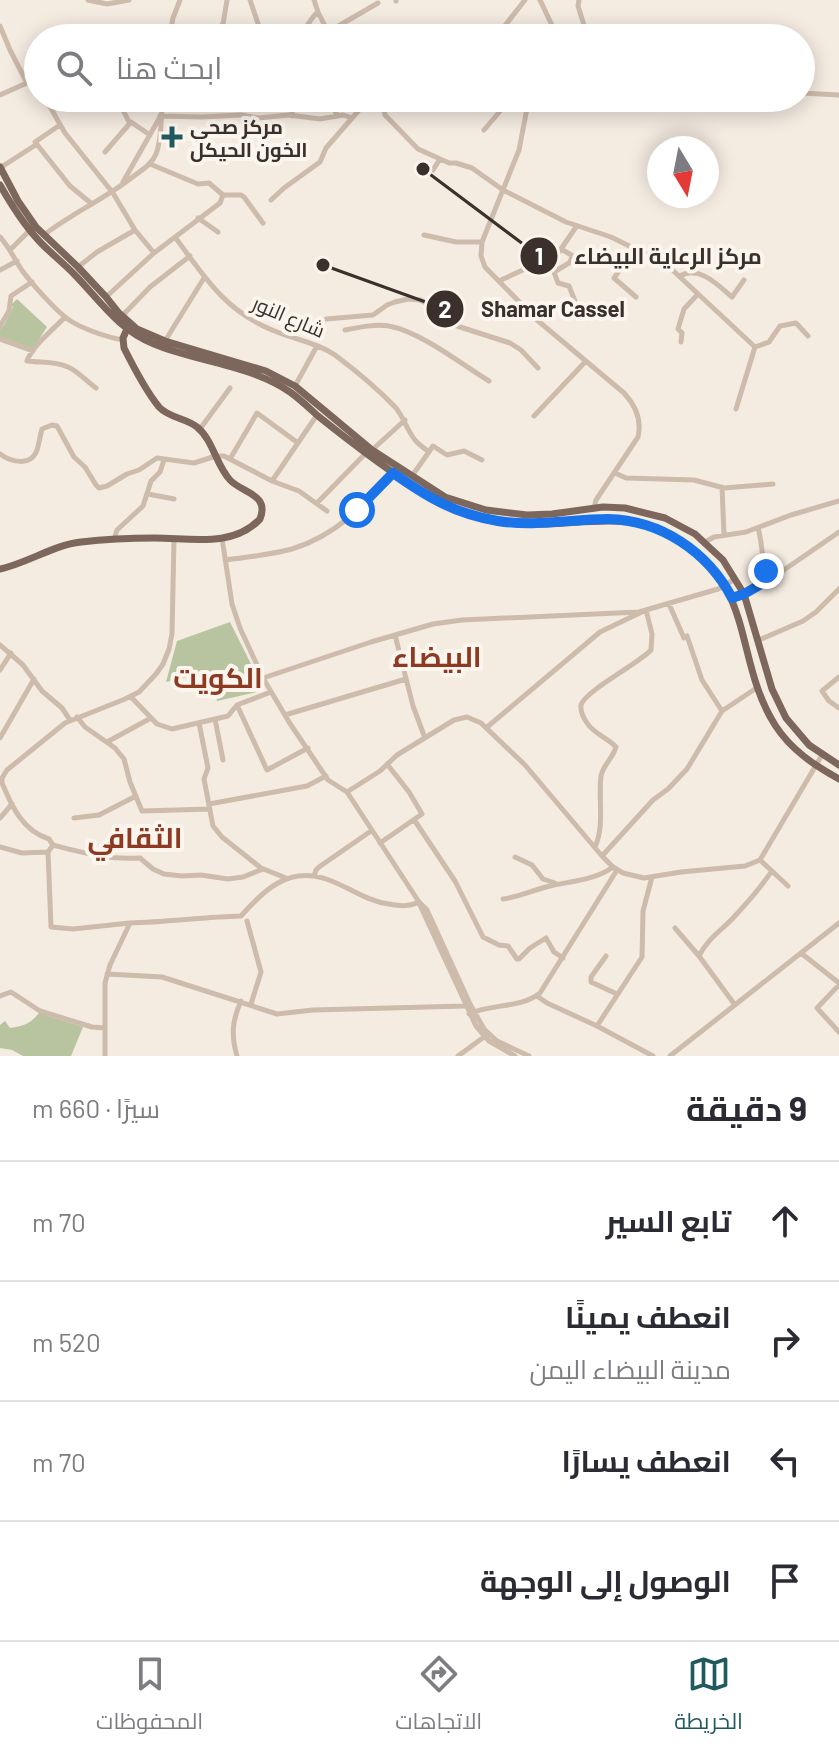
<!DOCTYPE html>
<html lang="ar">
<head>
<meta charset="utf-8">
<style>
  body { margin:0; font-family:Barlow,Cairo,sans-serif; background:#f7f7f7; color:#2b2b33; direction:rtl }
  .compass { position:absolute; left:647px; top:136px; width:72px; height:72px; border-radius:50%; background:#fff; box-shadow:0 4px 20px #0003; rotate:170deg }
  .stop { position:absolute; width:24px; height:24px; margin:-18px; border:6px solid #1a73e8; border-radius:50%; background:#fff }
  .stop.end { background:#1a73e8; border-color:#fff; box-shadow:0 2px 8px #0008 }
  .list { margin:0; padding:0; list-style:none }
  h2 { display:flex; justify-content:space-between; align-items:center; height:104px; margin:0; padding:0 32px; font-size:34px }
  h2 small { font-size:26px; font-weight:400; color:#7c7c81 }
  .list li { display:grid; grid-template-columns:52px 1fr auto; gap:24px; align-items:center; box-sizing:border-box; height:120px; padding:0 32px; border-top:2px solid #e1e1e2 }
  .list b { display:block; font-size:30px; white-space:nowrap }
  .list p { margin:0; font-size:26px; white-space:nowrap; color:#7c7c81 }
  .list em { font-size:26px; font-style:normal; color:#7c7c81 }
  .icon { flex:none; width:44px; height:44px; fill:none; stroke:currentColor; stroke-width:2; stroke-linecap:round; stroke-linejoin:round }
  .map { position:relative; flex:none; width:839px; height:1056px; overflow:hidden; direction:ltr }
  .search { position:absolute; background:#fff; box-shadow:0 4px 20px #0003; left:24px; right:24px; top:24px; height:88px; display:flex; align-items:center; gap:20px; box-sizing:border-box; padding:0 28px; border-radius:44px; color:#7c7c81; font-size:30px }
  .sheet { height:584px; background:#fff }
  nav { display:flex; justify-content:space-around; align-items:center; box-sizing:border-box; height:112px; border-top:2px solid #e1e1e2; background:#fff; font-size:22px; color:#7c7c81 }
  nav a { display:grid; justify-items:center; gap:4px }
  nav .on { color:#1f5a5e }
  .map>svg:first-child { display:block }
  .green { fill:#b8c4a0 }
  .lines { fill:none; stroke-linecap:round; stroke-linejoin:round }
  .minor { stroke:#cdbbac; stroke-width:5 }
  .major { stroke:#7d675c; stroke-width:7 }
  .route { stroke:#1a73e8; stroke-width:10 }
  .poi-dot { fill:#1f5a5e; stroke:#fbf5ee; stroke-width:3 }
  .labels { text-anchor:middle; dominant-baseline:central; stroke-width:8; stroke-linejoin:round; paint-order:stroke }
  .poi-label { font-size:20px; font-weight:bold; fill:#3b302b; stroke:#fbf5ee; text-anchor:start }
  .street-label { font-size:20px; fill:#3b302b; stroke:#fbf5ee }
  .district-label { font-size:28px; font-weight:bold; fill:#8c3b22; stroke:#fbf5ee }
  .leader { fill:none; stroke:#3b302b; stroke-width:3 }
  .callout-dot { fill:#3b302b; stroke:#fbf5ee; stroke-width:3 }
  .mark-label { font-size:24px; text-anchor:middle; font-weight:bold; fill:#fff }
  .callout-label { font-size:22px; text-anchor:middle; font-weight:bold; fill:#3b302b; stroke:#fbf5ee; stroke-width:8; stroke-linejoin:round; paint-order:stroke }
</style>
</head>
<body>
<div class="map">
<svg width="839" height="1056" viewBox="0 0 839 1056">
  <rect width="100%" height="100%" fill="#f4ebe1"/>
  <path class="green" d="M17 299 47 327 34 347 31 348 0 337V329L4 325 13 307 11 305Z
    M230 622 262 686 261 691 217 701 210 672 166 682 177 641Z
    M39 1013 83 1027 71 1056H23L12 1050 0 1048V1025L5 1021 10 1028C24 1026 30 1024 39 1013Z"/>
  <g class="lines">
    <path class="minor" d="M88 0 107 4 129 0
      M250 0 263 38
      M396 0V1
      M540 0 558 38
      M579 0 578 6 588 38
      M318 12 328 32
      M0 26 10 50 27 83
      M297 36C308 29 309 19 318 12L314 0
      M169 38 173 18 180 0
      M209 38 223 24 227 0
      M313 38 328 32 378 3
      M500 38 503 28 525 0
      M801 93 839 95
      M0 95 38 78
      M45 98 65 133 113 193 135 230 154 253
      M298 98 333 108 338 116
      M485 98H529
      M529 98 519 150 482 242 481 256 485 267 537 320 624 393C636 406 642 420 638 437L596 500 594 508
      M124 99 123 110 129 122
      M382 101 385 115 418 149 449 163H456L472 168 503 190 566 222 611 237 666 264 755 347
      M160 116 202 117 241 115 258 118 289 115 320 119 343 115 352 118
      M292 116 293 98
      M60 125 35 142 70 186 92 204
      M484 130 501 110 505 99
      M105 152 131 122 150 135
      M0 168 37 144
      M433 170 440 159
      M123 182 160 117
      M223 195H241L244 197 263 223
      M271 200 284 188 320 162 326 148 360 109 372 103 396 98
      M198 218 218 232
      M44 235C72 213 105 199 134 176 142 170 152 164 156 154 163 137 160 116 163 98
      M424 235 456 242H482
      M0 237C9 247 14 258 21 269 31 283 56 311 69 320 83 329 106 337 123 340
      M175 237C204 276 224 310 272 330 292 339 316 342 335 355 355 370 379 390 396 408 404 418 407 430 415 440 418 444 424 448 429 452
      M561 249 573 256 569 263 554 272 558 283 569 286 580 314
      M635 249 614 278 636 297
      M10 250 30 230
      M573 256 590 262
      M78 267 97 252 135 230
      M0 270 17 261
      M680 276C699 265 718 285 732 297L744 280
      M499 281 525 269 532 261 550 250 559 252 576 227
      M106 297 154 253 220 203 223 195 209 183 198 184 150 164
      M122 316 150 287 190 256
      M65 317C53 330 33 345 27 361 41 363 55 361 68 367 79 372 86 381 96 388
      M326 319 373 315 387 305 395 302 408 299 420 300 428 304 454 325 510 343 521 350 538 368
      M0 326 9 311 11 296 32 282
      M345 330C360 327 375 324 389 326 421 332 461 364 489 381
      M0 339 33 351
      M165 341 204 278
      M681 342 682 333 678 329 684 309 698 294
      M295 386 317 346
      M736 409 755 347 769 342 780 326 796 323 808 336
      M534 416 586 361
      M200 429 230 388
      M372 450 405 420
      M0 454C11 462 31 467 37 450 39 444 40 436 42 429L52 425 57 426 74 457 85 467 96 485 99 488 107 486 127 474 139 470 157 458 194 463 216 456H224L272 481 299 491 327 511
      M230 459 257 413 298 443
      M615 473 626 478 694 480 724 488 773 484
      M412 476 433 446 447 455 464 451 482 460
      M272 481 317 415
      M722 487 724 535
      M148 494 174 499
      M317 503 365 454
      M758 528C763 544 761 565 770 579
      M222 538 232 604 240 628 263 678 289 722 328 780 347 792 419 902 427 910 470 1004 484 1029 497 1041 529 1056
      M114 539 117 530 143 506 151 481 160 472 164 460
      M174 539 172 634 169 649 163 664 156 674 139 692 125 699 65 723 7 770 2 778V783C12 807 23 831 49 839L53 845C84 853 108 860 140 858L153 869 164 874 182 876 201 875 228 879 243 877 263 869
      M705 542 714 537 746 532 791 515 839 501
      M225 560C247 557 270 555 292 549 335 536 367 504 394 471
      M732 598 768 581 839 532
      M669 604 684 638 687 636 702 680 722 711
      M395 635 413 706 425 738
      M759 640 803 621 816 612 839 589
      M0 645 23 665 42 691 62 708 70 720
      M0 670 11 653
      M839 677 822 691 829 701 839 708
      M263 678 371 642 433 624 462 620 639 612 718 589 735 579
      M131 697 157 724 172 729 228 716 237 705 271 692
      M237 705 267 770 308 748
      M285 715 406 679
      M77 717 85 727 115 748 124 759 130 782 142 811 210 809
      M215 719 223 760
      M199 723 208 768 204 779 213 826 222 837 261 868 286 878
      M486 728 600 632 646 610 652 634 651 650C638 664 585 691 581 705 580 711 584 719 587 723 594 734 608 738 616 747 613 758 603 765 601 776 598 799 605 825 595 847
      M0 738 34 679
      M107 742 151 718
      M347 792 380 771 397 755 454 720 467 717 481 723 525 765 602 856 613 867 623 873 644 878 681 872 745 866 760 860 822 755
      M209 804 307 786 326 776
      M0 818 12 804
      M74 818 99 815 136 796
      M415 821 455 881 483 937 499 945 508 946 517 959H519L530 948 546 938 554 952 563 958
      M380 843 422 814 409 792 387 764
      M53 845 48 852 51 927 73 929 130 923
      M0 847 22 853 48 852
      M602 856 653 800 668 789 687 769 722 711 758 687
      M515 857 532 865 543 879 555 883
      M760 860 788 886
      M314 876 316 870 319 867 371 831
      M503 899C518 897 531 891 546 887 568 881 594 881 613 867
      M419 903 476 1026 489 1041 515 1056
      M247 921 261 972 251 1004
      M675 928 699 956 735 1005
      M801 953 839 983
      M606 956 591 977V982L617 994
      M699 956C708 938 721 931 734 917 747 903 760 889 771 872
      M107 974 162 977 277 1014 313 1010 465 1006 470 1004
      M839 985 817 1008 839 1032
      M0 996 11 992 40 1011 92 1027 105 1028
      M537 996 547 1003 597 1026 653 1056
      M469 1014C492 1003 520 1009 540 993L617 870
      M597 1026 642 957 643 911 652 877
      M105 1056V983L110 965 130 923C167 922 204 917 241 916 263 891 288 866 326 879 348 886 365 901 389 904 400 906 409 907 419 902
      M237 1056C231 1035 232 1021 241 1001
      M458 1056 484 1037
      M670 1056 839 923"/>
    <path class="major" d="M0 167 18 201 36 227 78 267 106 297 118 312 137 329 165 341 266 371 295 386 372 450 445 497 486 510 527 515 552 514 603 507 625 508 665 518 695 534 723 560 744 594 772 689 786 718 809 745 839 765
      M0 185C12 206 25 227 42 244 52 254 63 263 73 273 98 298 119 331 154 344 198 362 250 365 290 392 300 399 309 408 318 416 343 436 369 456 395 474 421 492 444 508 475 516 498 522 522 525 547 524 596 522 636 512 681 541 756 589 734 660 775 725 791 750 814 765 839 779
      M0 569C28 563 53 545 81 542 106 539 130 538 155 538 190 538 233 548 260 519 270 494 242 493 230 480 216 465 213 440 197 427 186 418 169 418 159 407 146 391 133 366 124 348L123 338 127 329"/>
  </g>
  <g class="lines">
    <path class="route" d="M357 510 393 473C427 497 455 514 498 521 535 527 571 519 608 519 661 520 708 552 732 598L744 594 770 579 766 571"/>
  </g>
  <path class="poi-dot" d="M168 125h8v8h8v8h-8v8h-8v-8h-8v-8h8z"/>
  <g class="labels">
    <g class="poi-label">
      <text x="190" y="126">مركز صحي<tspan x="190" dy="23">الخون الحيكل</tspan></text>
    </g>
    <g class="street-label">
      <text transform="translate(289 316) rotate(23)">شارع النور</text>
    </g>
    <g class="district-label">
      <text x="437" y="656">البيضاء</text>
      <text x="218" y="677">الكويت</text>
      <text x="135" y="837">الثقافي</text>
    </g>
  </g>
  <path class="leader" d="M423 169L539 256M323 265L445 309"/>
  <g class="callout-dot">
    <circle cx="423" cy="169" r="8"/>
    <circle cx="323" cy="265" r="8"/>
    <circle cx="539" cy="256" r="20"/>
    <circle cx="445" cy="309" r="20"/>
  </g>
  <g class="mark-label">
    <text x="539" y="265">1</text>
    <text x="445" y="318">2</text>
  </g>
  <g class="callout-label">
    <text x="668" y="264">مركز الرعاية البيضاء</text>
    <text x="553" y="317">Shamar Cassel</text>
  </g>
</svg>
<svg class="compass" viewBox="-18 -18 36 36"><path d="M0-13l5 13h-10z" fill="#e53935"/><path d="M0 13l5-13h-10z" fill="#7c7c81"/></svg>
<div class="stop" style="left:357px;top:510px"></div>
<div class="stop end" style="left:766px;top:571px"></div>
<div class="search"><svg class="icon" aria-label="search" viewBox="0 0 24 24"><circle cx="10" cy="10" r="6"/><path d="M15 15l6 6"/></svg>ابحث هنا</div>
</div>
<section class="sheet">
<h2>9 دقيقة<small>سيرًا · 660 m</small></h2>
<ul class="list">
<li><svg class="icon" aria-label="ahead" viewBox="0 0 24 24"><path d="M12 20V5M6 11l6-6 6 6"/></svg><div><b>تابع السير</b></div><em>70 m</em></li>
<li><svg class="icon" aria-label="right" viewBox="0 0 24 24"><path d="M7 20v-9h11M14 6l5 5-5 5"/></svg><div><b>انعطف يمينًا</b><p>مدينة البيضاء اليمن</p></div><em>520 m</em></li>
<li><svg class="icon" aria-label="left" viewBox="0 0 24 24"><path d="M17 20v-9H6M10 6l-5 5 5 5"/></svg><div><b>انعطف يسارًا</b></div><em>70 m</em></li>
<li><svg class="icon" aria-label="arrive" viewBox="0 0 24 24"><path d="M6 21V4h12l-3 4 3 4H6"/></svg><div><b>الوصول إلى الوجهة</b></div></li>
</ul>
</section>
<nav>
<a class="on"><svg class="icon" aria-label="map" viewBox="0 0 24 24"><path d="M3 6l6-2 6 2 6-2v14l-6 2-6-2-6 2zM9 4v14M15 6v14"/></svg>الخريطة</a>
<a><svg class="icon" aria-label="directions" viewBox="0 0 24 24"><path d="M12 3l9 9-9 9-9-9zM9 14v-3h6M13 9l2 2-2 2"/></svg>الاتجاهات</a>
<a><svg class="icon" aria-label="saved" viewBox="0 0 24 24"><path d="M7 4h10v16l-5-4-5 4z"/></svg>المحفوظات</a>
</nav>
</body>
</html>
